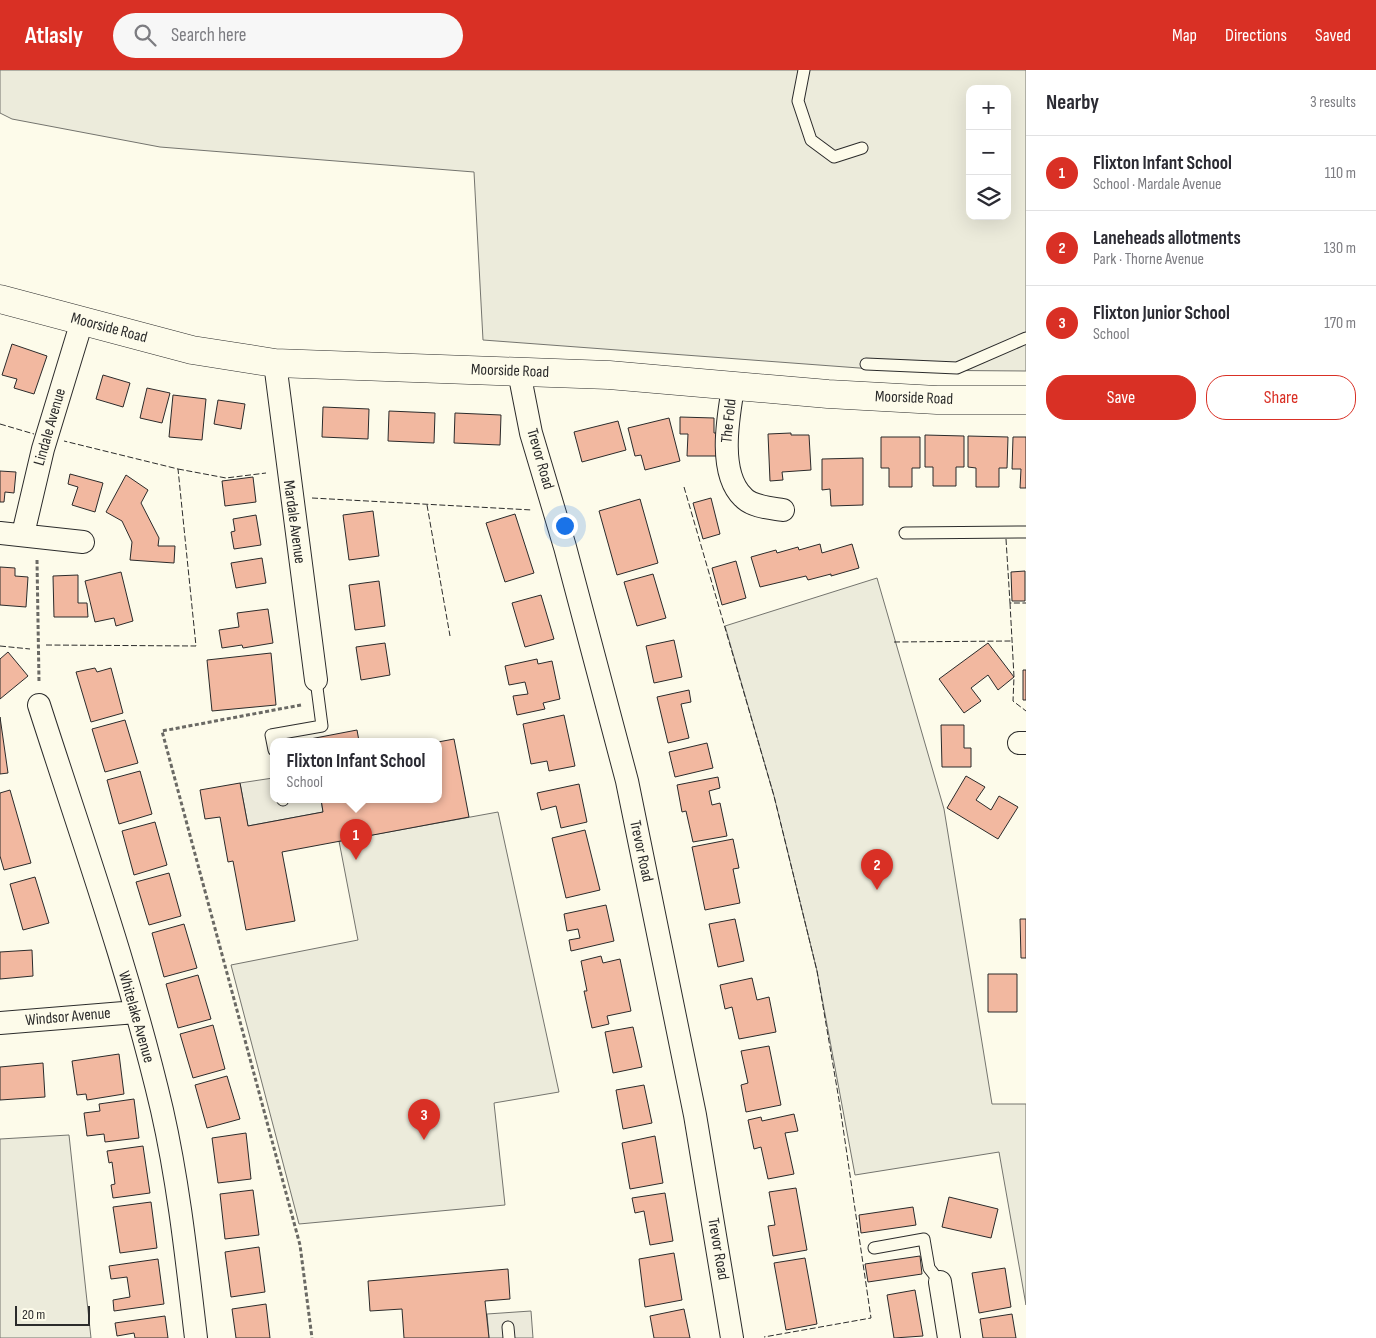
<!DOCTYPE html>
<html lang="en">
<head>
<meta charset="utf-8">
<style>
  body { margin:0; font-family:"Sofia Sans Condensed",sans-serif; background:#f7f7f7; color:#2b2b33 }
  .controls { position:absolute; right:15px; top:15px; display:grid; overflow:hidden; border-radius:10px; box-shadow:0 5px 20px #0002 }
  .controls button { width:45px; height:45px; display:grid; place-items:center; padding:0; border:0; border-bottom:1px solid #e1e1e2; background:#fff; color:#2b2b33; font:25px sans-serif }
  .scale { position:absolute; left:15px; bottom:12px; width:75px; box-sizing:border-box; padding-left:5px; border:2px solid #2b2b2b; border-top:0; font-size:14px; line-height:18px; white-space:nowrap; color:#2b2b2b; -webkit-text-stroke:4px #fdfbea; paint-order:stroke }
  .you { position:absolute; left:564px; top:455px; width:18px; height:18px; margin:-12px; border:4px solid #fff; border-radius:50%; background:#1a73e8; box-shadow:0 0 0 8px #1a73e833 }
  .badge { display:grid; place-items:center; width:32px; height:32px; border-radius:50%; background:#d93025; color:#fff; font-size:16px; font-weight:700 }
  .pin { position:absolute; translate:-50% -41px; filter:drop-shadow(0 1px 2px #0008) }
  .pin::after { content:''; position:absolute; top:26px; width:18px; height:15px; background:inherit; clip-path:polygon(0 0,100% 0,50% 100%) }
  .popup { position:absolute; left:270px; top:668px; width:172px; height:65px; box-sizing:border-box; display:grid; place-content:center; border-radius:10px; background:#fff; filter:drop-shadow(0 1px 4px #0005); font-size:16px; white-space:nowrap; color:#7c7c81 }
  .popup b { font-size:19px; color:#2b2b33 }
  .popup::after { content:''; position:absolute; left:50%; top:100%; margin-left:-10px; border:10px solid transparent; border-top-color:#fff }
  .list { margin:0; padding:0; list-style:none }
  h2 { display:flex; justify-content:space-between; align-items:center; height:65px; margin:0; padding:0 20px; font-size:21px }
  h2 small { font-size:16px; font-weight:400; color:#7c7c81 }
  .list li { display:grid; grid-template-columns:32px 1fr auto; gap:15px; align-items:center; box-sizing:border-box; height:75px; padding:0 20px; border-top:1px solid #e1e1e2 }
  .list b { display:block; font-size:19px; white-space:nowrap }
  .list p { margin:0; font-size:16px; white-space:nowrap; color:#7c7c81 }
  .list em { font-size:16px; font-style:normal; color:#7c7c81 }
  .actions { display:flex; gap:10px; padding:15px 20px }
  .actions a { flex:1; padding:11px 0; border:1px solid #d93025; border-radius:20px; text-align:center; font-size:18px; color:#d93025 }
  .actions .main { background:#d93025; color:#fff }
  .icon { flex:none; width:28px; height:28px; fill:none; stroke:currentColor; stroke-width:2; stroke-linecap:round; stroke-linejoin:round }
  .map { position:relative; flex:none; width:1026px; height:1268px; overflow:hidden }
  header { display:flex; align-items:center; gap:30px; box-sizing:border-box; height:70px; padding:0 25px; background:#d93025; color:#fff }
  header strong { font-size:24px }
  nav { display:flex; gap:28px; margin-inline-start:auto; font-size:18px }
  .search { width:350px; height:45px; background:#f7f7f7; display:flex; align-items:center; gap:12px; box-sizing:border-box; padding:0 18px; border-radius:28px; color:#7c7c81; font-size:19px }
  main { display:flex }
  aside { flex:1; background:#fff }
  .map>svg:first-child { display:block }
  .green { fill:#ecebdb; stroke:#74746e; fill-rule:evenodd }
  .parking { fill:#eceadb; stroke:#74746e }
  .building { fill:#f2b8a0; stroke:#2b2b2b }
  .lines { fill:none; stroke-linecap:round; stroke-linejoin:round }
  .lane-casing { stroke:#2b2b2b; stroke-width:13 }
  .street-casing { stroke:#2b2b2b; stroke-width:24 }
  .secondary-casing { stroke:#2b2b2b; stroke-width:29 }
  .path { stroke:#6a6964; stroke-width:3; stroke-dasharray:4 2.5; stroke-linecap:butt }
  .lane { stroke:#fdfbea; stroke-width:11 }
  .street { stroke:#fdfbea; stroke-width:22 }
  .secondary { stroke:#fdfbea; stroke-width:28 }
  .fence { stroke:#2b2b2b; stroke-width:1; stroke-dasharray:6 2.5; stroke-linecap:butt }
  .labels { text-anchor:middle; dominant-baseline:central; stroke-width:4; stroke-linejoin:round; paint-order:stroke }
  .street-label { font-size:16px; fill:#2b2b2b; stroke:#fdfbea }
</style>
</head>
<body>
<header>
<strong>Atlasly</strong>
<div class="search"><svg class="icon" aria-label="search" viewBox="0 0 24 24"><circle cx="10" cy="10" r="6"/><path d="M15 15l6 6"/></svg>Search here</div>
<nav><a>Map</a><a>Directions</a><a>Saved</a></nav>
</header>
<main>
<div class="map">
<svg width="1026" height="1268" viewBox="0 0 1026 1268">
  <rect width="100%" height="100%" fill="#fdfbea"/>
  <path class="green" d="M0 0H1026V301L886 300 483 270 474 102 160 77 12 49 0 43ZM970 19H1007V146H970Z
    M877 508 944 739 992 1034H1026V1235L999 1082 855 1105 817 901 774 726 725 556Z
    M498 742 559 1022 494 1033 505 1135 299 1154 231 895 358 870 339 771Z
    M69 1065 91 1268H0V1069Z"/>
  <path class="parking" d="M273 708 274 729H321L323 742 248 756 240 713Z
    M531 1241 533 1268H489L487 1244Z"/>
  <path class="building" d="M12 274 47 286 34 324 14 318 17 309 2 305Z
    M103 305 130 313 123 337 96 329Z
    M147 318 170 323 162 353 140 348Z
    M173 325 206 329 202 370 169 367Z
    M218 330 245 334 241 359 214 354Z
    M323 337 369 339 368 369 322 367Z
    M389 341 435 343 434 373 388 371Z
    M455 343 501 345 500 375 454 373Z
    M680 347 714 348V363H719V386H687L688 364H680Z
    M669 348 680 391 645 400 641 385 635 386 628 358Z
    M618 351 626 380 582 392 574 362Z
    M791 363V365H809L811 400 782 402 783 410 770 411 768 364Z
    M925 365 964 366V397H956V416H933V397H925Z
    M968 366 1008 367 1007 398H999V417H976V398L968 397Z
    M881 367H920V398H912V417H889V398H881Z
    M1013 367H1026V418H1020L1021 399H1012Z
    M863 388V435L831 436 830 419 822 420V389Z
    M0 401 16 402 14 423 5 422 4 432H0Z
    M70 404 103 413 95 442 72 435 78 417 68 414Z
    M126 405 148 420 141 433 159 468 158 476H175L174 493 130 490 132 472 122 451 106 442Z
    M253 407 256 432 225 436 222 411Z
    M711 428 720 464 703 469 693 433Z
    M640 429 658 493 617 505 599 441Z
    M373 441 379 486 349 490 343 445Z
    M515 444 534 503 505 512 486 453Z
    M256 445 261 475 234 479 231 462 235 461 233 449Z
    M820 474 822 483 852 474 859 498 831 506V504L808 510 806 506 760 517 751 487 776 480 777 483 798 477 799 480Z
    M262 488 266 513 236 518 231 493Z
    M736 491 746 528 722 535 712 498Z
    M0 497 15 498V506L28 507 26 537 0 535Z
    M1025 501V531H1012L1011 502Z
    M121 502 133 551 116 556 114 548 95 552 85 511Z
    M653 504 666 548 637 556 624 512Z
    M78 505V533H87L88 547H54L53 506Z
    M379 511 385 556 355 560 349 515Z
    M541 525 554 569 525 577 512 533Z
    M268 539 273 573 243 578 242 575 222 578 219 560 239 557 237 543Z
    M674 570 682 607 654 613 646 576Z
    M385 573 390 605 361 610 356 577Z
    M988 573 1014 607 998 620 988 605 971 618 981 631 964 643 939 609Z
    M8 582 28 606 0 629V589Z
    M271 583 276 635 212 641 207 590Z
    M537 589 538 594 552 591 560 629 543 633 545 639 517 645 513 626 528 624 525 612 509 615 505 596Z
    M95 598 97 602 111 598 123 643 91 652 76 602Z
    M1023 600H1026V630H1023Z
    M689 620 691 632 681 634 689 668 668 673 657 627Z
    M564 645 575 696 549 701 547 691 531 694 523 654Z
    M0 647 8 703 0 704Z
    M125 650 138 693 105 702 92 659Z
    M941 655H964V678H971V697H942Z
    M357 660 359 671H310V669Z
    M454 669 469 747 282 782 295 851 246 860 233 791 228 792 220 747 205 749 200 720 240 713 248 756 323 742 321 729H438V672Z
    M707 673 713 698 675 707 669 682Z
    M140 701 152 744 119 754 107 710Z
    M966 706 985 717 976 730 991 740 999 726 1018 737 998 769 947 738Z
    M718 707 720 718 709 721 712 735 720 733 727 766 693 772 686 741 682 742 677 715Z
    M579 714 587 752 561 758 556 736 541 740 537 723Z
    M10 720 31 793 4 800 0 786V723Z
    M155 752 167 795 134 805 122 761Z
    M585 760 600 820 566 828 552 768Z
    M733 769 739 798 733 799 740 833 705 840 692 777Z
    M169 803 181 846 149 855 136 812Z
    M35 807 49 853 23 860 10 814Z
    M606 835 614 871 571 881 569 870 580 868 578 859 567 861 564 844Z
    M735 849 744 891 718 897 709 854Z
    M1020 849H1026V888H1021Z
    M184 854 197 898 164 907 152 863Z
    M32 880 33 906 0 909V882Z
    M601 886 603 893 620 889 631 941 607 946 609 954 592 958 584 921H587L581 891Z
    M988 904H1017V942H988Z
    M198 905 211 949 178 958 166 914Z
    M752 908 757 930 769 927 776 962 739 969 732 937 725 939 720 915Z
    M213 955 225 999 193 1008 180 964Z
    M633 957 642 997 613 1003 605 962Z
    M769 976 781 1035 746 1042 741 1015 748 1013 741 981Z
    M119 984 124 1024 87 1030 86 1024 77 1025 72 991Z
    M43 993 45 1027 0 1030V997Z
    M227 1006 240 1049 207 1058 195 1015Z
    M644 1015 652 1053 623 1059 616 1020Z
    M134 1029 139 1068 105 1072 104 1064 87 1066 84 1043 100 1041 99 1034Z
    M794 1044 798 1061 785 1063 794 1104 768 1109 761 1077 754 1079 748 1050 761 1047 762 1051Z
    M246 1063 251 1109 218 1113 212 1068Z
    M655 1066 663 1113 630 1119 622 1073Z
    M143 1076 150 1123 113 1128 111 1115 115 1114 112 1092 109 1093 107 1081Z
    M796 1118 807 1180 773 1186 768 1156 775 1155 769 1122Z
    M253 1120 259 1165 225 1169 220 1124Z
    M665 1123 673 1171 650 1175 644 1141 635 1143 632 1128Z
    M949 1127 998 1139 991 1168 942 1157Z
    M151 1132 157 1178 120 1183 113 1137Z
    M913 1137 916 1155 861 1163 859 1145Z
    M259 1177 265 1222 231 1227 225 1182Z
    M674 1183 682 1230 645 1237 639 1189Z
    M920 1186 922 1204 868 1212 865 1194Z
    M805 1188 817 1254 786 1260 774 1193Z
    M158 1189 164 1234 114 1241 113 1230 130 1227 127 1207 111 1209 109 1196Z
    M1005 1198 1011 1237 979 1243 972 1203Z
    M508 1199 510 1229 485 1231 489 1268H404L402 1239 370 1241 368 1211Z
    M915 1220 923 1266 894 1268 887 1225Z
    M266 1234 270 1268H236L232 1239Z
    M684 1239 690 1268H654L650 1246Z
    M1012 1244 1016 1268H983L980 1249Z
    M165 1246 168 1268H135L134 1263 117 1266 115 1253Z"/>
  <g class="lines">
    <defs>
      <path id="lane" d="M804 0 798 31 811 70 834 87 862 78
        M866 294 957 298 1026 268
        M905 463 1026 462
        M274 680 271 665 322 656 316 610
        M282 729 283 730
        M874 1178 924 1169 929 1198 940 1212
        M508 1257 509 1268"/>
      <path id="street" d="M275 293 316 610
        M519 302 531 363 565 477 627 711 695 1045 732 1268
        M733 318C728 348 718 403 743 427 752 437 771 438 783 440
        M0 463 83 472
        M23 464 43 379 82 251
        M39 635C82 769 130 903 162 1040 179 1115 187 1192 196 1268
        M1019 673H1026
        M0 953 136 942
        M940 1212 949 1268"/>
      <path id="secondary" d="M0 229 192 280 275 293 609 305 828 324 937 330H1026"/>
    </defs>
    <use href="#lane" class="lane-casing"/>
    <use href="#street" class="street-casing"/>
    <use href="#secondary" class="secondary-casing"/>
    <path class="path" d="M37 490 39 612
      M301 635 162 661 300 1175 312 1268"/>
    <use href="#lane" class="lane"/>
    <use href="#street" class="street"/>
    <use href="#secondary" class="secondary"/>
    <path class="fence" d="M0 354 34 364
      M178 399 226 408 266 403
      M684 417 774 726 817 901 839 1030 871 1248 764 1267
      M312 428 532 440
      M427 435 450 566
      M1006 469 1010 533H1026
      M1010 533 1014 607 1013 631 1026 641
      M894 572 1011 571
      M46 575 196 576 178 399 64 371
      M0 576 30 579"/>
  </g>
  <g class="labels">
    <g class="street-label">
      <text transform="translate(109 258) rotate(15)">Moorside Road</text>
      <text transform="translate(510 301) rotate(2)">Moorside Road</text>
      <text transform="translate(914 328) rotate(2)">Moorside Road</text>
      <text transform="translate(729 351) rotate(-84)">The Fold</text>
      <text transform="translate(50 357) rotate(-74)">Lindale Avenue</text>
      <text transform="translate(540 389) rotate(74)">Trevor Road</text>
      <text transform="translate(294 452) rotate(82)">Mardale Avenue</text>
      <text transform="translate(641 781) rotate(78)">Trevor Road</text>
      <text transform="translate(68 947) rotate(-5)">Windsor Avenue</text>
      <text transform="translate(136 947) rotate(74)">Whitelake Avenue</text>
      <text transform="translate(718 1179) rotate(80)">Trevor Road</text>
    </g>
  </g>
</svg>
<div class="controls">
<button>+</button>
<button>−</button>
<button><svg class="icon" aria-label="layers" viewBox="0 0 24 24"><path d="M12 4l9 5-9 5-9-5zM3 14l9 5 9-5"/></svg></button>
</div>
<div class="scale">20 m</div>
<div class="you"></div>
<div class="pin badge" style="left:356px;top:790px">1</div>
<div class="popup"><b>Flixton Infant School</b>School</div>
<div class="pin badge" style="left:877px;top:820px">2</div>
<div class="pin badge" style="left:424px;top:1070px">3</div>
</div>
<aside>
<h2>Nearby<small>3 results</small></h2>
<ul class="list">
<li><span class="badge">1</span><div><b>Flixton Infant School</b><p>School · Mardale Avenue</p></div><em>110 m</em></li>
<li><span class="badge">2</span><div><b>Laneheads allotments</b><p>Park · Thorne Avenue</p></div><em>130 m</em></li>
<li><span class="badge">3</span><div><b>Flixton Junior School</b><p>School</p></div><em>170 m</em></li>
</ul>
<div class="actions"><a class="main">Save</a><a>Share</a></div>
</aside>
</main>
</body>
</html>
